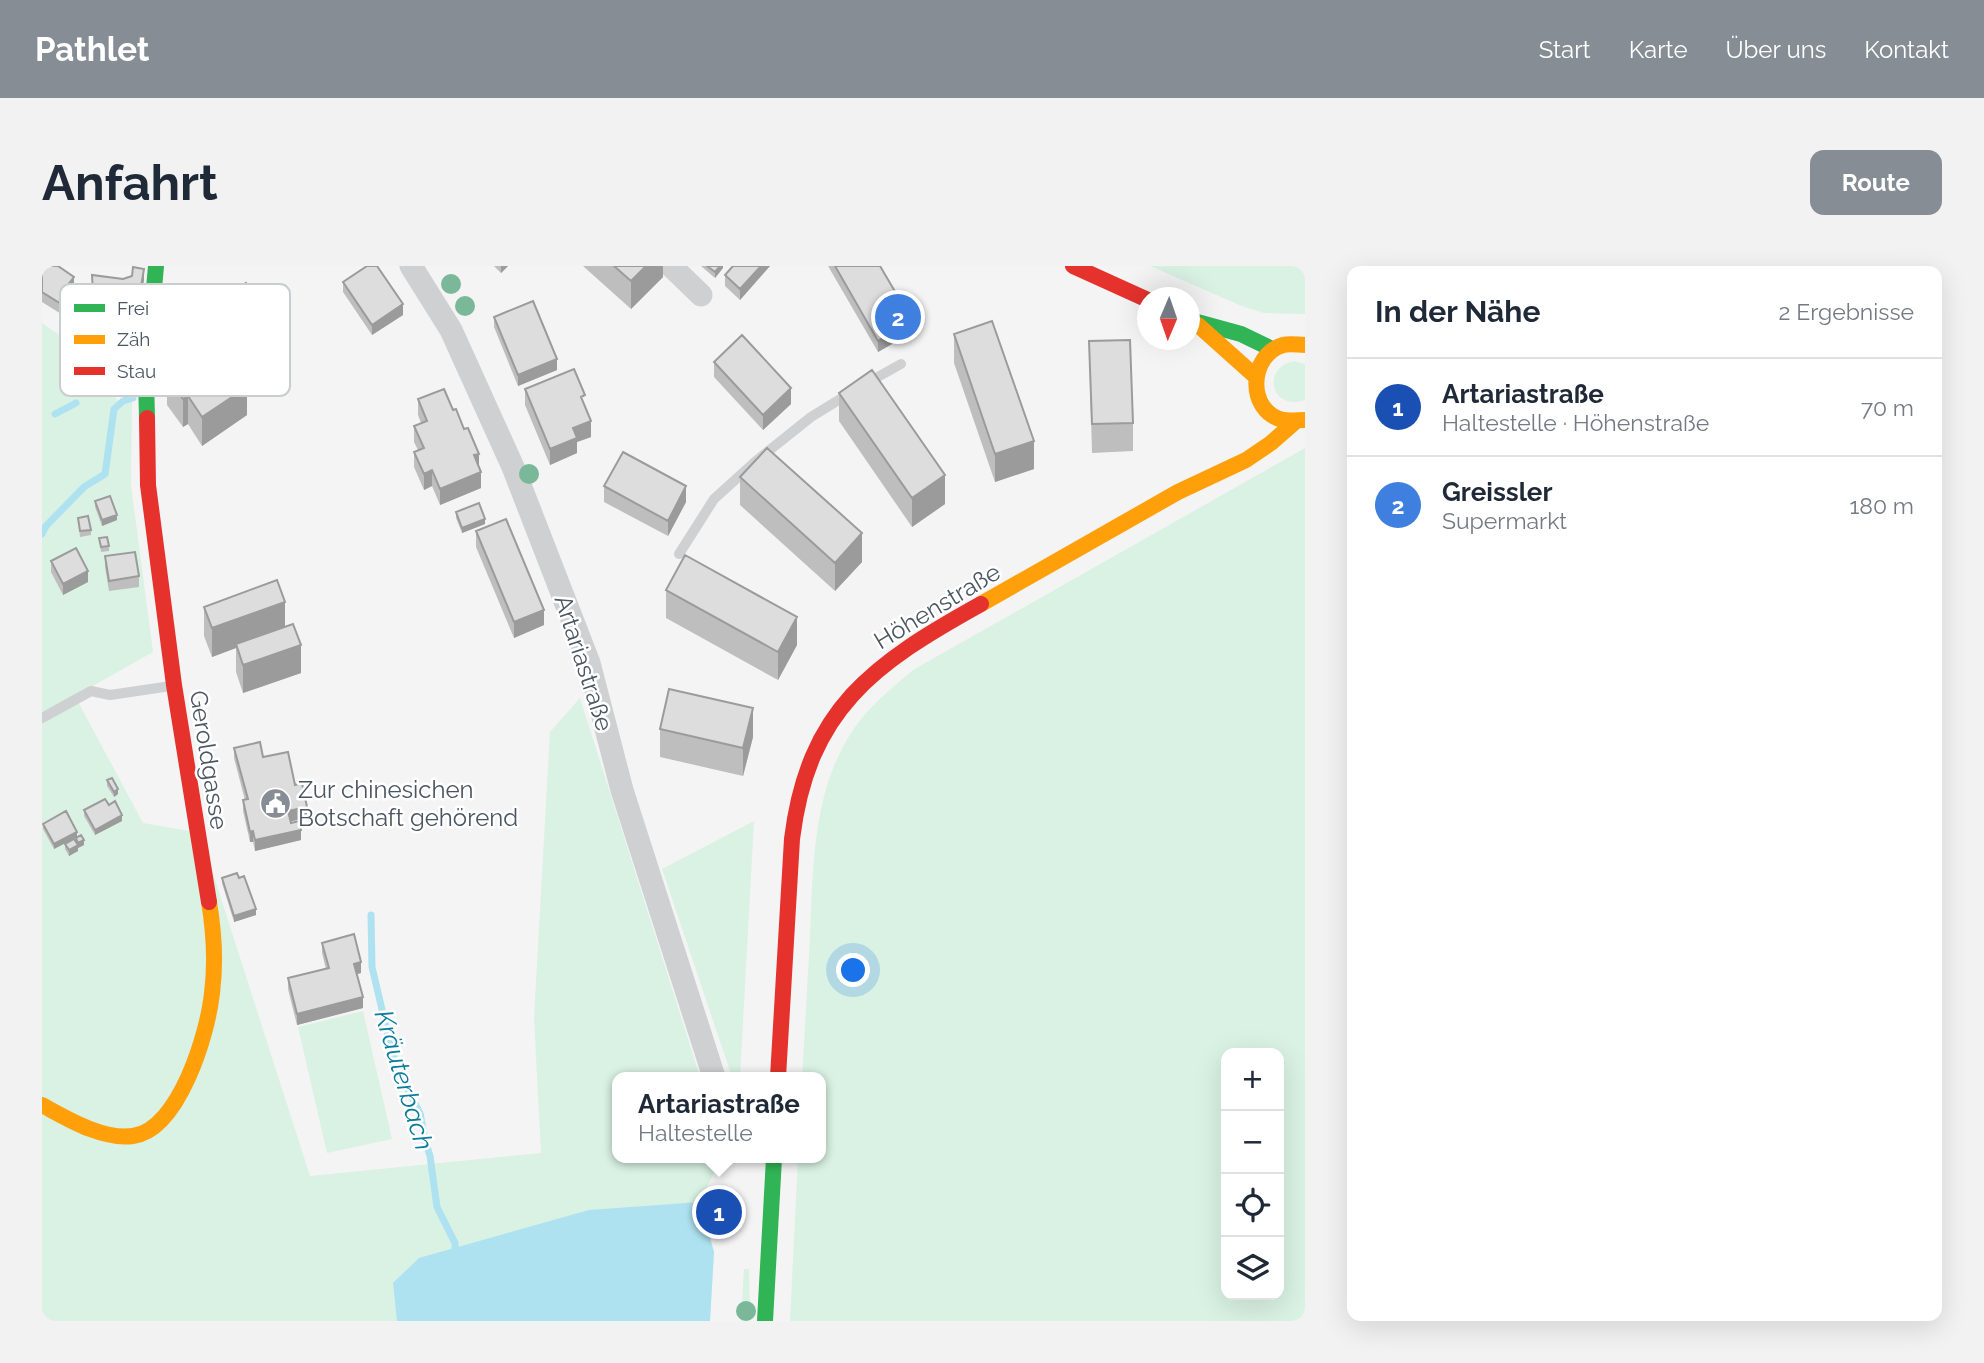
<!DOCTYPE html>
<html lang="de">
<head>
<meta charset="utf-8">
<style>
  body { margin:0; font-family:Raleway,sans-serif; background:#f2f2f3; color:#1f2937 }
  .controls { position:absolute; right:21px; bottom:21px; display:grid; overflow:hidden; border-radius:14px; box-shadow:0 7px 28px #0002 }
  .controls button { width:63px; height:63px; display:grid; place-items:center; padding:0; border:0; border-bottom:2px solid #e0e1e3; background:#fff; color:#1f2937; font:35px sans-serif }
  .compass { position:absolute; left:1095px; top:21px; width:63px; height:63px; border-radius:50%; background:#fff; box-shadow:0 7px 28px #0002; rotate:182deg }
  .you { position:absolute; left:812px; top:705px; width:24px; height:24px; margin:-18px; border:5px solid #fff; border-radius:50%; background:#1a73e8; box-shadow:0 0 0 10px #1a73e833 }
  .badge { display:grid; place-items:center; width:46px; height:46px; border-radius:50%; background:#868d94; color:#fff; font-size:23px; font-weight:700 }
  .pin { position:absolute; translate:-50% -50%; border:4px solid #fff; box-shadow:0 2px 7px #0006 }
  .popup { position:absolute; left:570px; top:806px; width:214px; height:91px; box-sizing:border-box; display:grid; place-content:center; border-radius:14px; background:#fff; filter:drop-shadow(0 2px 5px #0005); font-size:23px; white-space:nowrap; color:#747a83 }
  .popup b { font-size:26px; color:#1f2937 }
  .popup::after { content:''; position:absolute; left:50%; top:100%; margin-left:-14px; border:14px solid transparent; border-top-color:#fff }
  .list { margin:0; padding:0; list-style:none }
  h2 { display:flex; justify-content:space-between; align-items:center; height:91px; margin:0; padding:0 28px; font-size:30px }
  h2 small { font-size:23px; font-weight:400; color:#747a83 }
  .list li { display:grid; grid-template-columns:46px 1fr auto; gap:21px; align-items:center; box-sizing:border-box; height:98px; padding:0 28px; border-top:2px solid #e0e1e3 }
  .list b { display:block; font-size:26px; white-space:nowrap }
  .list p { margin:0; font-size:23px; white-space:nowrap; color:#747a83 }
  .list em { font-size:23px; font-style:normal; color:#747a83 }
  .icon { flex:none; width:38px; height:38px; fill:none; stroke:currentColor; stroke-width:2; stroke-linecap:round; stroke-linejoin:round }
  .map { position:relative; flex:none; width:1263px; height:1055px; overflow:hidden; border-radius:14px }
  header { display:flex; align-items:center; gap:42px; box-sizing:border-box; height:98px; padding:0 35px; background:#868d94; color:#fff }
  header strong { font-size:33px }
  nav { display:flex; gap:38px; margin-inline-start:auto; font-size:24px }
  .intro { display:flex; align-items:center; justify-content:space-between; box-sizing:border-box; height:168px; padding:0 42px }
  h1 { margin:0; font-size:49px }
  .button { padding:18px 32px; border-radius:14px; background:#868d94; color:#fff; font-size:24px; font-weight:700 }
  main { display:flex; gap:42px; padding:0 42px }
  aside { flex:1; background:#fff; border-radius:14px; box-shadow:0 7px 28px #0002 }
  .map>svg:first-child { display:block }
  .green { fill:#d9f2e3; fill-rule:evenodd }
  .water { fill:#aee2f0 }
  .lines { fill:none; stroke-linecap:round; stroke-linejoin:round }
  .stream { stroke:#aee2f0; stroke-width:7 }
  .lane { stroke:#ced0d2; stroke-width:10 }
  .street { stroke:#ced0d2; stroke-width:23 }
  .fast { stroke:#30b455; stroke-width:16 }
  .slow { stroke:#ff9f0a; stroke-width:16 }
  .jam { stroke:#e5322d; stroke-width:16 }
  .tree { fill:#7ab899 }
  .wall { fill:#bebebf }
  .shaded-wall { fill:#9b9b9b }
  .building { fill:#ddddde; stroke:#9b9b9b; stroke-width:2 }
  .labels { text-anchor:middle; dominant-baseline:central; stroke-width:5; stroke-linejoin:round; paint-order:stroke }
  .street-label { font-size:24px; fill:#4a5661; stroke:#fff }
  .poi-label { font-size:24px; fill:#4a5661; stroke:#fff; text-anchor:start }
  .water-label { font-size:26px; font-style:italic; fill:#0c7c9b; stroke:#fff }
  .key { fill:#fff; stroke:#c9ccd0; stroke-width:2 }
  .key-label { font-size:19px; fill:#4a5661 }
</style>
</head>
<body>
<header>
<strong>Pathlet</strong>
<nav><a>Start</a><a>Karte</a><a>Über uns</a><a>Kontakt</a></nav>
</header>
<div class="intro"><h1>Anfahrt</h1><a class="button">Route</a></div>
<main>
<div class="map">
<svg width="1263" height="1055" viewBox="0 0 1263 1055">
  <rect width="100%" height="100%" fill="#f4f4f4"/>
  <path class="green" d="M1108 0H1263V48L1222 47 1202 41Z
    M0 57 40 85 76 135 90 131 89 219 111 386 33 430 101 557 158 567 268 910 499 887 492 752 508 466 538 432 658 811H576V892H679L658 936 672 986 668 1055H0Z
    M1252 95 1263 98V134C1230 146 1218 102 1252 95Z
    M1263 182V1055H748L756 892H778V811H760C763 765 765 718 768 672 771 602 770 525 811 464 827 440 850 422 871 404ZM1184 787H1237V1029H1184Z
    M712 555 698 811H690L620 603Z
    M321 745 350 873 285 887 256 761Z
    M702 1003H707L708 1055H699Z"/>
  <path class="water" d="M658 936 672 986 668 1055H355L351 1017 377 992 547 944Z"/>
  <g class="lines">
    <path class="stream" d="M13 148 34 137
      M0 268 4 260 42 221 63 208 72 143 81 135 91 132
      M329 649 330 701 346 769 355 803 378 847 383 874 388 890 395 941 413 977V989"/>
    <path class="lane" d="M825 117 859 98
      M637 288 672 233 714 195 769 151 808 127
      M0 452 49 425 68 429 129 420"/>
    <path class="street" d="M369 0 409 64 471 201 547 397 580 524 672 811
      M629 0 659 29"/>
    <path class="fast" d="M1148 54 1199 68 1230 83
      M105 152 104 112 114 0
      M723 1055 732 892"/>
    <path class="slow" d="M1156 59 1213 110
      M1263 79C1256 79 1248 77 1241 79 1207 89 1204 145 1241 154 1248 155 1256 154 1263 154
      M939 338 1136 226 1204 194 1229 177 1253 156
      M0 839C26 853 60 874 91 870 137 864 166 767 170 727 174 696 172 666 167 636"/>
    <path class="jam" d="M1031 0 1106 34
      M105 152 106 219 132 419 167 636
      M736 811 750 573C766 443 831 398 939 338"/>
  </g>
  <g class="tree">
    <circle cx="409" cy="18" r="10"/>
    <circle cx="423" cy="40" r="10"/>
    <circle cx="88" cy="93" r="10"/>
    <circle cx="487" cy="208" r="10"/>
    <circle cx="704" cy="1045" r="10"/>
  </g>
  <path class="wall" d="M0 0 32 22 26 29 33 33 50 27V9L81 13 102 14 92 72 48 68V62L40 61 0 36Z
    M452 0H466L459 7Z
    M541 0H621V11L589 43Z
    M659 0H681V2L673 12Z
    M691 0H728L698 34 683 20V9Z
    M786 0H838L871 66 836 86Z
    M301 16 361 49 330 69 301 26Z
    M173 38 239 96 204 119 205 149 160 180 146 158 141 161 125 139V125L124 122V94L153 74V45Z
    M452 51 515 104 476 120 452 61Z
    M912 68 992 203 953 216 912 97Z
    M1047 75 1091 157V185L1050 187Z
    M672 96 749 138 721 164 672 111Z
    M483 123 543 140 549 171 535 176V187L508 199 483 139Z
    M797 127 903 238 870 261 797 155Z
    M376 133 411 144 437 200 439 222 398 239 390 220 382 224 372 201V186L376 184 372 176V160L379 157 376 149Z
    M698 211 820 296 793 325 698 239Z
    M562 220 644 236 626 270 562 236Z
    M53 235 75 254 60 260 53 241Z
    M414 246 443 258 420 267 414 252Z
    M36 252 49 264V269L38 271Z
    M434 265 502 359 472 372 434 281Z
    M57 272 67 280V285L59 286Z
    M63 290 97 310V321L67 325 63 301Z
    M9 295 46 316 21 329 9 306Z
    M624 324 755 379 736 414 624 352Z
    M162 341 243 361 259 407 201 427 194 406V382L170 391 162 370Z
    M618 463 711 471 701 510 618 491Z
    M192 482 221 491 253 519 265 552 248 555 259 574 213 585 211 576H208L201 545V534H203L192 492Z
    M65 514 76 528 72 531 65 520Z
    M67 539 80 555 53 569 42 550V544Z
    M1 558 35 571 42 579 36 582V585L27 590 23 583V578L34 575V572L35 571 12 583 1 563Z
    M180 612 214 649 192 656 180 617Z
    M280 677 319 707 315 708 321 742 255 759 246 723V712L284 703 280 687Z"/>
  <path class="shaded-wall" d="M459 0H466L459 7Z
    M604 0H621V11L589 43V15Z
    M678 0H681V2L673 12V6Z
    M719 0H728L698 34V23Z
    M102 3V14L92 72V62Z
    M32 11V22L21 36V25Z
    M361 38V49L330 69V59Z
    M871 56V66L836 86V75Z
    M239 68V96L191 128V100Z
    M515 93V104L476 120V109Z
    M205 121V149L160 180V151Z
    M749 122V138L721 164V149Z
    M146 130V158L141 161V133Z
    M549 155V171L535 176V187L508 199V183L531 162Z
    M992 175V203L953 216V188Z
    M437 188V203L432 189Z
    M390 204V220L382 224V208Z
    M439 206V222L398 239V223Z
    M903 209V238L870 261V232Z
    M644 220V236L626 270V255Z
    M75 249V254L60 260V254Z
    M443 253V258L420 267V262Z
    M820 267V296L793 325V297Z
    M46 305V316L21 329V318Z
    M243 336V364L194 378V382L170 391V362Z
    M502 344V359L472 372V356Z
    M755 351V379L736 414V386Z
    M259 379V407L201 427V399Z
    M711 442V471L701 510V482Z
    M76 523V528L72 531V526Z
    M265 541V552L246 556V545Z
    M80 549V555L53 569V564Z
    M259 564V574L213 585V574Z
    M211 565V576H208V566Z
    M35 566V571L12 583V578Z
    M42 574V579L36 582V577Z
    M36 579V585L27 590V584Z
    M214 643V649L192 656V650Z
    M319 696V707L312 709V698Z
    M321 731V742L255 759V748Z"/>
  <path class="building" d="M0 0H16L32 11 21 25 33 33 35 30H41V27L51 28 50 9 81 13 90 10 91 1 102 3 92 62 48 57 49 52 40 51 0 26Z
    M325 0H335L361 38 330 59 301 16Z
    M572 0H604L589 15Z
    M665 0H678L673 6Z
    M691 0H719L698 23 683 9Z
    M793 0H838L871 56 836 75Z
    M204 17 239 68 191 100 205 121 160 151 146 130 141 133 125 110 131 106 124 94 167 65 153 45 170 33 173 38Z
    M491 35 515 93 476 109 452 51Z
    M950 55 992 175 953 188 912 68Z
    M700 69 749 122 721 149 672 96Z
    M1088 74 1091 157 1050 158 1047 75Z
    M532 103 543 129 539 131 549 155 531 162 535 172 508 183 483 123Z
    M830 104 903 209 870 232 797 127Z
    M402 123 411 144 414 143 422 163 426 162 437 188 432 189 439 206 398 223 390 204 382 208 372 186 382 182 372 160 385 155 376 133Z
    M725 182 820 267 793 297 698 211Z
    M581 186 644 220 626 255 562 220Z
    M68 230 75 249 60 254 53 235Z
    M437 237 443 253 420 262 414 246Z
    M46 250 49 264 38 265 36 252Z
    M464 253 502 344 472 356 434 265Z
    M65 271 67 280 59 281 57 272Z
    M34 282 46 305 21 318 9 295Z
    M93 286 97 310 67 315 63 290Z
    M643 289 755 351 736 386 624 324Z
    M235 314 243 336 170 362 162 341Z
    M251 358 259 379 201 399 194 378Z
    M627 423 711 442 701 482 618 463Z
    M218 476 221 491 246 486 253 519 260 517 265 541 246 545 249 557 257 555 259 564 213 574 211 565 208 566 201 534 206 533 192 482Z
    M70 512 76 523 72 526 65 514Z
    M63 533 67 539 73 535 80 549 53 564 42 544Z
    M24 545 35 566 12 578 1 558Z
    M39 569 42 574 36 577 34 572Z
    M32 573 36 579 27 584 23 578Z
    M195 607 197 612 202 610 214 643 192 650 180 612Z
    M312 668 319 696 312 698 321 731 255 748 246 712 287 702 280 677Z"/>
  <defs>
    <symbol id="civic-disc" viewBox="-11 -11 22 22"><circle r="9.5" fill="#868d94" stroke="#fff"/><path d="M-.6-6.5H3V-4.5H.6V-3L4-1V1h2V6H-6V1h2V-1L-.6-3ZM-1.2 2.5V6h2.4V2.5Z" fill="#fff"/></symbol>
  </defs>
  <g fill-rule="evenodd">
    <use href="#civic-disc" x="216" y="520" width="35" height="35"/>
  </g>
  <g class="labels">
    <g class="street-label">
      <text transform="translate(895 340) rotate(-31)">Höhenstraße</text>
      <text transform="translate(542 397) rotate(72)">Artariastraße</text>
      <text transform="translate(167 494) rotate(81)">Geroldgasse</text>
    </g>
    <g class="poi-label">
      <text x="256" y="523">Zur chinesichen<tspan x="256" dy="28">Botschaft gehörend</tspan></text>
    </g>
    <g class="water-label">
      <text transform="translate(362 814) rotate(73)">Kräuterbach</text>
    </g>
  </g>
  <rect x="18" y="18" width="230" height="112" rx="10" class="key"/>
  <rect x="32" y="38" width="31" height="8" fill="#30b455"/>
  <rect x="32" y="69" width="31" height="9" fill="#ff9f0a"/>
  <rect x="32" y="101" width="31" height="8" fill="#e5322d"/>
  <g class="key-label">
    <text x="75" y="49">Frei</text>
    <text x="75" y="80">Zäh</text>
    <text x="75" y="112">Stau</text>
  </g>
</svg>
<div class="controls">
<button>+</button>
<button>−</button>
<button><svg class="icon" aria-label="locate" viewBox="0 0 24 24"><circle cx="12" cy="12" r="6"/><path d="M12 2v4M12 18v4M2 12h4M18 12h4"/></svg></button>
<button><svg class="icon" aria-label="layers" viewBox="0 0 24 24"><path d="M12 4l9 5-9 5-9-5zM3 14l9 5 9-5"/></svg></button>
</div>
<svg class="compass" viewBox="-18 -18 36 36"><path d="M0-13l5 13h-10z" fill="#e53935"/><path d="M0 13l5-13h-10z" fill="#747a83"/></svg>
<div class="you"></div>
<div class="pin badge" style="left:677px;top:946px;background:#1a4fb4">1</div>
<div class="popup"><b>Artariastraße</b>Haltestelle</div>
<div class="pin badge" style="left:856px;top:51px;background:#3f7fe0">2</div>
</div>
<aside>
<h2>In der Nähe<small>2 Ergebnisse</small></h2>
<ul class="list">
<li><span class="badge" style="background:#1a4fb4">1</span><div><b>Artariastraße</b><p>Haltestelle · Höhenstraße</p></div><em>70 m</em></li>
<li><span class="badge" style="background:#3f7fe0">2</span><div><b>Greissler</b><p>Supermarkt</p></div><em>180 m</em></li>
</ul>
</aside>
</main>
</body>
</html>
